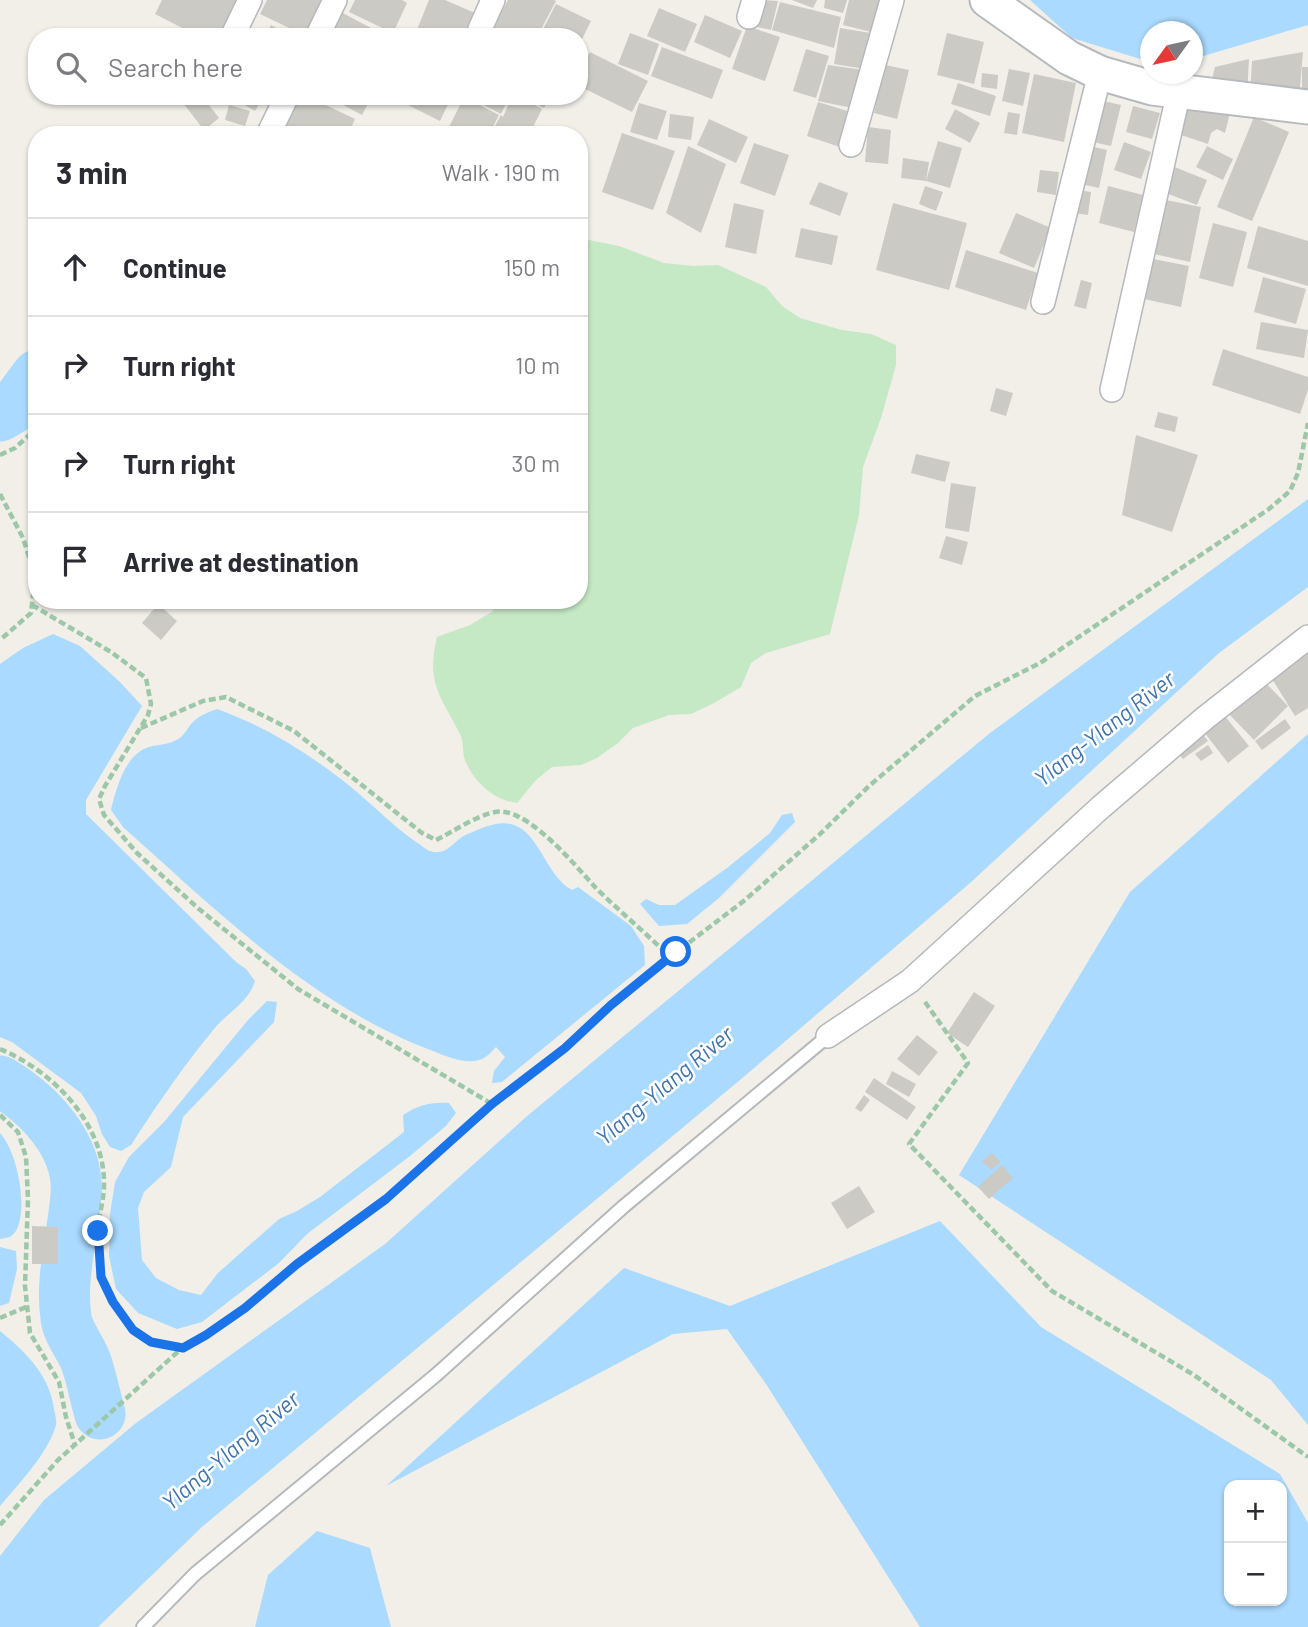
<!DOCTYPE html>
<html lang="en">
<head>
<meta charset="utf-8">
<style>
  body { margin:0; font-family:Barlow,sans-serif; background:#f2f2f3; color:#2b2b33 }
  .controls { position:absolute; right:21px; bottom:21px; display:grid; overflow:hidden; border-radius:14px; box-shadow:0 2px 5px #0004 }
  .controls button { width:63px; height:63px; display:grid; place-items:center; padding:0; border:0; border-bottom:2px solid #e1e1e2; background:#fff; color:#2b2b33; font:35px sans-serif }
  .compass { position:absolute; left:1140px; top:21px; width:63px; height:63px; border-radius:50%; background:#fff; box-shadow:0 2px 5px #0004; rotate:237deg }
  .stop { position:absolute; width:21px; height:21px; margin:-16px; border:5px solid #1a73e8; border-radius:50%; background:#fff }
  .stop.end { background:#1a73e8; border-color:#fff; box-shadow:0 2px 7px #0008 }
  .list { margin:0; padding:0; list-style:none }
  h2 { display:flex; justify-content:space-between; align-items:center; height:91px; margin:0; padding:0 28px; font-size:30px }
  h2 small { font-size:23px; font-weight:400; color:#7c7c81 }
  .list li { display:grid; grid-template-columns:46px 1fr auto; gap:21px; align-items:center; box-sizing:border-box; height:98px; padding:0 28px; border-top:2px solid #e1e1e2 }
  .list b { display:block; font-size:26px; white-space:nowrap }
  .list em { font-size:23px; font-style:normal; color:#7c7c81 }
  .icon { flex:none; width:38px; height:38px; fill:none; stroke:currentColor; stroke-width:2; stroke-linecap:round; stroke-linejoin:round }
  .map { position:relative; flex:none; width:1308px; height:1627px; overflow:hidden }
  .search { position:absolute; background:#fff; box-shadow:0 2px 5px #0004; left:28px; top:28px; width:560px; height:77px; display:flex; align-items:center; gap:18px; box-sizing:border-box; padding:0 24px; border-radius:28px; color:#7c7c81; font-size:26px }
  .panel { position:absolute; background:#fff; box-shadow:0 2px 5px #0004; left:28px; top:126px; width:560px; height:483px; border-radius:28px }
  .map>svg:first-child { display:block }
  .green { fill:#c5e8c5 }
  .water { fill:#aadaff; fill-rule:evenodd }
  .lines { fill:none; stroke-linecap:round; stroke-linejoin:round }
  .river { stroke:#aadaff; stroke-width:51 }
  .building { fill:#cccac5 }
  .lane-casing { stroke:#b5b8bc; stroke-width:16 }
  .street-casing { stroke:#b5b8bc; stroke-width:26 }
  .secondary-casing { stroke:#b6babf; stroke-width:37 }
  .path { stroke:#9cc7a9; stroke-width:4.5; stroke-dasharray:7 3.5; stroke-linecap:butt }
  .lane { stroke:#fff; stroke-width:12 }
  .street { stroke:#fff; stroke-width:23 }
  .secondary { stroke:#fff; stroke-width:33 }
  .route { stroke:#1a73e8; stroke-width:9 }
  .labels { text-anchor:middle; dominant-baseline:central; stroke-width:5; stroke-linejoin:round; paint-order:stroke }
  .water-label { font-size:23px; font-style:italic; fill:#4174aa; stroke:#fff }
</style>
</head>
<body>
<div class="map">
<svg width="1308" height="1627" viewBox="0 0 1308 1627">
  <rect width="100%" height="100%" fill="#f1efe8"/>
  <path class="green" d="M579 238 619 246 664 263 693 266 718 265 766 287 782 306 800 318 842 330 871 334 896 345V365L881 418 863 467 859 515 830 634 766 653 751 663 741 687 714 703 691 714 669 715 633 728 618 743 597 758 581 765 552 767 536 780 517 803C493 800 474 782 465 760 462 752 464 742 460 734 440 695 426 683 437 637L470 625 493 611 494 600H579Z"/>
  <path class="water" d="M1030 0H1308V25L1193 59 1192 32H1150V62L1072 38Z
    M1308 499V587L1219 653 970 883 740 1080 203 1526 98 1627H0V1556L44 1500 136 1423 385 1244 526 1117 990 733Z
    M53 634 80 646 120 682 142 706 86 800V814L236 962 246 969 255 981C249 1002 228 1012 214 1029 184 1065 157 1105 131 1145L121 1151 110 1147 102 1134 96 1116 81 1093 12 1042 0 1037V664L23 648Z
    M217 709C265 726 311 755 351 787 373 805 393 826 416 842 420 844 426 850 430 851 445 856 452 844 462 837 468 833 476 831 482 828 538 805 537 870 572 890L578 887 631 926 644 946 645 965 502 1082 492 1083 494 1071 505 1057 496 1047C493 1050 488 1056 484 1058 468 1066 448 1057 433 1051 314 1007 216 910 123 827L111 810C116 789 125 754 149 747 160 744 169 745 180 738 185 734 188 727 193 722 200 715 209 712 217 709Z
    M1308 734V1425L1271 1380 959 1175 1130 892Z
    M792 813 795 822 719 898 687 924 659 926 640 904 646 899 659 905H675L727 868 770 833 782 815Z
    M267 1001 277 1002 274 1022 183 1117 171 1167 144 1192 138 1208 142 1260 156 1278 179 1290 201 1295 218 1273 279 1219 297 1211 320 1197 404 1132 403 1115C419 1105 430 1102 449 1103L456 1113 446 1126 410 1156 307 1234 279 1263 202 1322 177 1329 138 1313 116 1289 109 1256 110 1214 115 1182 129 1157 164 1122 248 1020Z
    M0 1133C17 1151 28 1206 17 1229 16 1232 13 1234 10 1237L0 1239Z
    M940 1221 1041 1327 1280 1474 1308 1523V1627H920L766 1384 727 1329 673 1334 386 1486 624 1268 730 1306ZM1229 1485H1282V1601H1229Z
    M0 1247 16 1251 17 1269 9 1303 0 1306Z
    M0 1331C26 1352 50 1376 54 1409 55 1414 57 1421 56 1425 49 1452 18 1485 0 1506Z
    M317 1531 370 1548 391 1627H255L268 1575Z"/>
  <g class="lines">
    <path class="river" d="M0 416 12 409 37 375
      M0 1081C39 1104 80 1146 76 1195 73 1236 60 1277 66 1318 68 1333 81 1348 86 1362 92 1379 95 1397 100 1414"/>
  </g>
  <path class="building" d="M162 0H238L220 37H200L155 14Z
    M267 0H328L308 37 260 14Z
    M355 0H402L407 3 393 33 349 12Z
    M429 0H445L482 16 473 37H414Z
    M508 0H554L556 1 537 37H488Z
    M760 0 778 1 771 30 753 26Z
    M792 0H817L813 8Z
    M825 0H847L843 13 824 8Z
    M849 0H887L879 34 843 25Z
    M780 2 841 17 834 48 772 30Z
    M556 4 591 21 579 45V37L540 35Z
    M659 8 697 24 685 52 647 36Z
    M337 10 388 37H324Z
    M705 15 742 31 730 58 694 42Z
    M271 25 294 37H265Z
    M747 26 780 37 765 81 732 69Z
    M840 28 871 33 865 69 834 64Z
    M630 33 659 44 648 75 618 64Z
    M947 33 984 42 974 84 937 75Z
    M662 47 723 70 712 99 651 76Z
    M806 49 829 56 816 98 793 91Z
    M590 52 648 81 632 112 579 86V73Z
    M1303 52 1299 98 1250 96 1252 61Z
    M1249 59 1247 96 1209 91 1215 67Z
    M828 65 864 70 857 109 818 101Z
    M885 65 909 70 897 119 874 113Z
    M1302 67H1308V97H1302Z
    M1009 69 1030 73 1023 106 1002 101Z
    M982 73 998 75 997 89 981 87Z
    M1034 74 1076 83 1064 142 1022 133Z
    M958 83 996 96 990 116 951 104Z
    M191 96H202L219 118 204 130 183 103Z
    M229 96H264L255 111Z
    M293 96H307L355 119 348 135H288L277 129Z
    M348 96 371 98 362 115 343 105Z
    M390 96H452L440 121Z
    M467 96H510L501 114Z
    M512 96H518L542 109 531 131 517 124 530 131 528 135H490L501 115 503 117Z
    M521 96H550L544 108Z
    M464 97 499 115 489 135H445Z
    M1185 98 1230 113 1225 133 1217 129 1211 133 1208 144 1181 135 1185 120 1180 111Z
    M1103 101 1121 105 1111 146 1093 142Z
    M818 102 854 113 843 148 807 136Z
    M639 103 667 111 657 140 630 132Z
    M229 105 250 111 245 126 225 120Z
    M1133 106 1160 113 1152 139 1126 132Z
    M955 109 980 123 970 143 945 129Z
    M1008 112 1020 114 1017 135 1004 133Z
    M670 114 694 117 691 140 668 137Z
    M1254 117 1289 132 1252 221 1217 207Z
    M709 119 748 137 736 163 697 145Z
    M868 127 891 130 888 164 865 162Z
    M622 133 675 151 653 210 602 192Z
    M938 141 962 148 950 188 926 181 901 178 903 158 929 162 926 181Z
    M1124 142 1151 152 1141 179 1114 170Z
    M754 143 789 155 775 196 740 183Z
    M688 146 726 164 701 233 666 213Z
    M1090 146 1107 150 1099 188 1081 184Z
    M1207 146 1233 159 1223 180 1196 167Z
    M1167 164 1207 180 1197 205 1158 190Z
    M1040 170 1059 172 1056 195 1037 192Z
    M819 182 848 193 840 216 809 204Z
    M925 186 943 192 936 211 919 204Z
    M1108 186 1143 195 1134 232 1099 223Z
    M1078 190 1091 192 1088 215 1074 213Z
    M1156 198 1201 207 1190 262 1145 252Z
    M734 203 764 210 756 254 725 247Z
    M893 203 967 223 949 290 876 270Z
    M1016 213 1051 228 1034 268 999 253Z
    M1213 223 1247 232 1233 287 1199 278Z
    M1258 226 1308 241V286L1247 268Z
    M801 228 838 236 832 265 795 257Z
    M966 250 1038 273 1026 310 955 287Z
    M1143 257 1189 266 1181 307 1135 297Z
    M1263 277 1306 289 1296 324 1254 312Z
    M1081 280 1092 283 1086 309 1074 306Z
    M1261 322 1308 330 1304 358 1256 349Z
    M1223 349 1308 377V390L1300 414 1212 385Z
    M996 388 1013 393 1006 416 990 411Z
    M1158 412 1178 417 1175 432 1154 427Z
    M1136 435 1198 455 1172 532 1122 515Z
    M916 454 950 462 945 482 911 473Z
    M951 483 976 487 969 532 945 528Z
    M946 536 968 542 962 565 939 558Z
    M158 604 177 621 161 640 142 623Z
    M1308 649V708L1295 716 1269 674Z
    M1262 679 1288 706 1254 740 1228 713Z
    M1220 710 1249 746 1228 763 1200 727Z
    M1285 719 1291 728 1262 750 1255 741Z
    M1201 732 1208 741 1183 759 1176 750Z
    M1208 745 1213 753 1201 761 1195 754Z
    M974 992 995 1006 968 1047 947 1033Z
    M917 1035 938 1052 919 1076 897 1059Z
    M892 1071 916 1084 909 1097 886 1084Z
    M874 1078 916 1107 907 1120 865 1092Z
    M864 1095 870 1100 861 1112 855 1108Z
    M992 1153 1000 1162 991 1170 982 1161Z
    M1002 1165 1013 1178 989 1199 978 1187Z
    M859 1186 875 1212 847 1229 831 1203Z
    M32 1226 58 1227V1264H32Z"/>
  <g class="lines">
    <defs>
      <path id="lane" d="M143 1627 195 1574 436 1375 623 1207 828 1036"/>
      <path id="street" d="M749 17 754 0
        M480 29 493 0
        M232 37 250 0
        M317 37 335 0
        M268 135 287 96
        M851 145 892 0
        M1043 302 1100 73
        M1112 390 1179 91
        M828 1036 910 981 1101 807 1205 718 1308 637"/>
      <path id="secondary" d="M987 0 1069 58 1100 73 1152 88 1308 107"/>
    </defs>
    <use href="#lane" class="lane-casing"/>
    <use href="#street" class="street-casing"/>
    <use href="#secondary" class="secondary-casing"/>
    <path class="path" d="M0 455 15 448 37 428
      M0 494 23 538 35 576 31 613 0 640
      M32 605 111 652 146 678 151 704 148 715 105 786 99 799 104 815 137 853 199 909 298 989 492 1104
      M141 728 203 701 226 697 294 731 422 833 436 840C453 832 487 808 505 812 535 817 575 865 595 887 619 911 646 933 670 957
      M925 1002 968 1063 909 1144 1052 1291 1194 1375 1308 1457
      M0 1049C53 1071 105 1124 104 1185 104 1201 98 1217 98 1233 98 1246 99 1262 101 1275 105 1297 131 1334 151 1342 160 1346 173 1346 183 1348L245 1308 297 1264 386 1199 492 1104 565 1048 649 973 745 900 819 835 869 786 975 696 1040 663 1269 509 1290 491 1298 473 1308 423
      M0 1115 18 1132 26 1157 28 1199 25 1286 30 1333 59 1382 66 1417 75 1445
      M0 1318 26 1307
      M0 1525 58 1460 182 1348"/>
    <use href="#lane" class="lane"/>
    <use href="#street" class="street"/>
    <use href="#secondary" class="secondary"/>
  </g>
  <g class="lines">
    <path class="route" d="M98 1231 101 1277 113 1302 133 1330 151 1342 183 1348 206 1335 245 1308 297 1264 386 1199 492 1104 565 1048 611 1005 676 952"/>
  </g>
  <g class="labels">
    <g class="water-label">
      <text transform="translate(1104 728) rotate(-38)">Ylang-Ylang River</text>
      <text transform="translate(664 1085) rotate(-40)">Ylang-Ylang River</text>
      <text transform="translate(230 1450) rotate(-40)">Ylang-Ylang River</text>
    </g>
  </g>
</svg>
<div class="controls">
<button>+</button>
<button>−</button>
</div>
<svg class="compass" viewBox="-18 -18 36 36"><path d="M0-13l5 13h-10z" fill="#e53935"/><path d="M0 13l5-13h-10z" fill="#7c7c81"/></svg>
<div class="stop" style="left:676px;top:952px"></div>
<div class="stop end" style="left:98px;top:1231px"></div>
<div class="search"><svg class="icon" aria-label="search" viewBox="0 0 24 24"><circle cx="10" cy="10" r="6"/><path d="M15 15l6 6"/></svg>Search here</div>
<section class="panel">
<h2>3 min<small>Walk · 190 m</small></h2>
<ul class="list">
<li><svg class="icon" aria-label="ahead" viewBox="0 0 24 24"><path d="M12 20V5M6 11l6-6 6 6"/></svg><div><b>Continue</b></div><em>150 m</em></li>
<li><svg class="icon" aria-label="right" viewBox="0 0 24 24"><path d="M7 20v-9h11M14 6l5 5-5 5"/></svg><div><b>Turn right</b></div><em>10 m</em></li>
<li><svg class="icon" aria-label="right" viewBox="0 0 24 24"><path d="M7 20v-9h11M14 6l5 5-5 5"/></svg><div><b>Turn right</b></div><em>30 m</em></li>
<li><svg class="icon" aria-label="arrive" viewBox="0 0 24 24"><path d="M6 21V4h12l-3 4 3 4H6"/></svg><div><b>Arrive at destination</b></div></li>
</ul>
</section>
</div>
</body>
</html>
